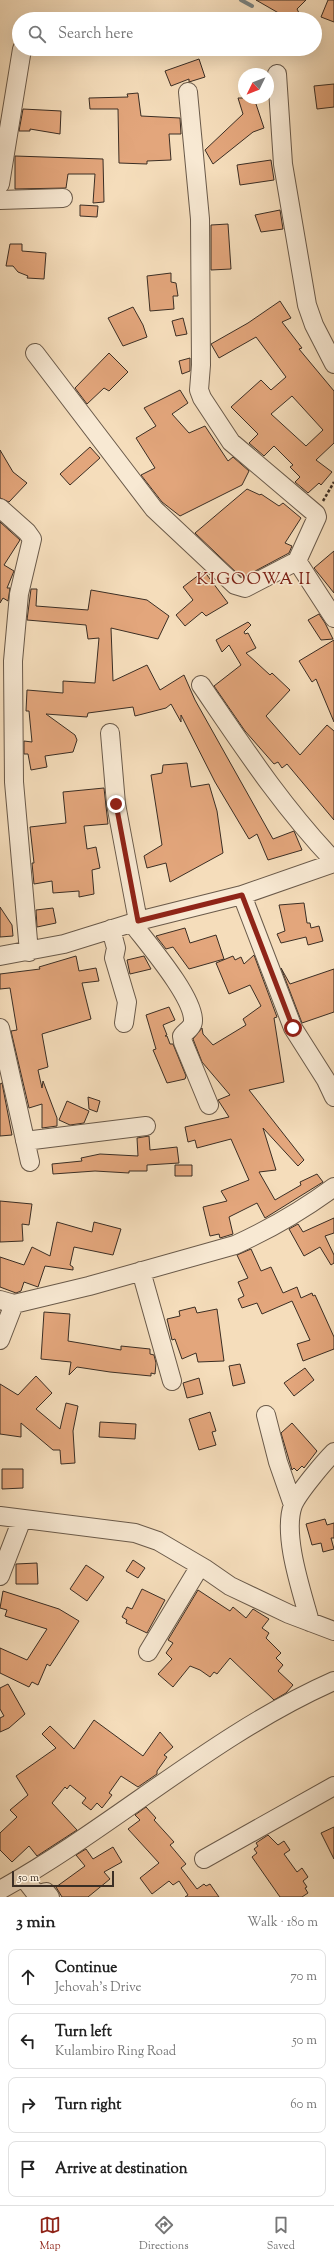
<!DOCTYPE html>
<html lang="en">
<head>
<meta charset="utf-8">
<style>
  body { margin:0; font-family:"Sorts Mill Goudy",serif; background:#f6f6f6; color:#222 }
  .compass { position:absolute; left:238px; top:68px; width:36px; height:36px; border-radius:50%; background:#fff; box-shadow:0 4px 16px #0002; rotate:227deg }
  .scale { position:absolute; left:12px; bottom:10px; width:102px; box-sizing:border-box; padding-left:4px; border:2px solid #3b2e24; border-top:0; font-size:11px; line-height:14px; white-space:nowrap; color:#3b2e24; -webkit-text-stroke:3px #f8e9d3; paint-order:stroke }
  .stop { position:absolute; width:12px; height:12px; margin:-9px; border:3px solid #8f2418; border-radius:50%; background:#fff }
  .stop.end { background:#8f2418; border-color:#fff; box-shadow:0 1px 4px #0008 }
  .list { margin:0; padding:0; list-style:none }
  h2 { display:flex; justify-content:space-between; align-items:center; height:52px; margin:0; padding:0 16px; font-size:17px }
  h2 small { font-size:13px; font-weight:400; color:#767676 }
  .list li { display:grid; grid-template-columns:26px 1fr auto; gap:12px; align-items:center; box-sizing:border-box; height:56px; margin:0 8px 8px; padding:0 8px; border:1px solid #e0e0e0; border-radius:8px }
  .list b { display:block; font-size:15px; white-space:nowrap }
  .list p { margin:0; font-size:13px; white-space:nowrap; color:#767676 }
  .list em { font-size:13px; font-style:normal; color:#767676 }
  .icon { flex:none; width:22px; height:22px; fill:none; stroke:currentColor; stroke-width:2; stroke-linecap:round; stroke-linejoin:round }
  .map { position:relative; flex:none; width:334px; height:1897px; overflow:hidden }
  .search { position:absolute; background:#fff; box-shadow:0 4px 16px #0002; left:12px; right:12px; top:12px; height:44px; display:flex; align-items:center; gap:10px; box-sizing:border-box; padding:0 14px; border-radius:22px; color:#767676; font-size:15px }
  .sheet { height:308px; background:#fff }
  nav { display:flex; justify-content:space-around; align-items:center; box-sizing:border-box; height:56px; border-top:1px solid #e0e0e0; background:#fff; font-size:11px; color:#767676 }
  nav a { display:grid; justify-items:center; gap:2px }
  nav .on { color:#8f2418 }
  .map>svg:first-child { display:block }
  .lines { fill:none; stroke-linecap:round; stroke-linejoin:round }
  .stream { stroke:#79817f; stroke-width:4 }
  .building { fill:#e3a67c; stroke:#3b2e24; fill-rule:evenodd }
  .minor-casing { stroke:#6a5a4a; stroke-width:20 }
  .path { stroke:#3b2e24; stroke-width:2.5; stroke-dasharray:3 2; stroke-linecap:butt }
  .minor { stroke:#f8e9d3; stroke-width:18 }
  .route { stroke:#8f2418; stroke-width:5 }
  .labels { text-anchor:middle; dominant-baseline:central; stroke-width:3; stroke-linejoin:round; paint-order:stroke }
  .quarter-label { font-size:17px; letter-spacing:1px; fill:#7a1f14; stroke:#f8e9d3 }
</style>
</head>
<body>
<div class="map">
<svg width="334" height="1897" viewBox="0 0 334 1897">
  <rect width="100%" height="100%" fill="#f5ddbb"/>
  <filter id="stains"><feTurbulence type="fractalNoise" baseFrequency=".005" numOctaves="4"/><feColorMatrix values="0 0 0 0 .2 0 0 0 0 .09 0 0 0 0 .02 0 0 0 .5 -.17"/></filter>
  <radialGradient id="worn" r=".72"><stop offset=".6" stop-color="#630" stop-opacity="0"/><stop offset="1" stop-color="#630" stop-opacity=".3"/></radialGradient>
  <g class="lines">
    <path class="stream" d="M241 0 252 6"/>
  </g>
  <path class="building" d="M256 0H306L297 9 299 13 294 19H289Z
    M328 0H334V22L321 17Z
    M199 59 205 77 189 82V79L171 86 165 71Z
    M334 84V107L317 109 314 86Z
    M138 93 141 116 180 118 181 134H169L171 160 147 161V164L119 163 118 109H90L89 98 128 97 127 94Z
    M238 98H254L264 128 253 132 213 164 205 150 243 114Z
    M23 109 61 111 60 134 30 129V131H19Z
    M15 156 103 159 104 202 93 203 95 174H68L66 188 15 189Z
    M271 160 274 180 240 185 237 165Z
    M80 205 98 206 97 217 80 216Z
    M280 210 283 229 261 232 255 215Z
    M228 224 231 269 211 270V225Z
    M10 244H22V251L46 253 44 279 27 278 28 276 18 272 13 266H6Z
    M171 273V282L176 283 178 296H173L174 309 150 311 147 276Z
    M280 301 291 318 282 322 302 348 299 349 334 391V443L316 460 332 472 321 485 319 483 308 493 295 482 300 477 290 467 293 465 274 446 264 456 249 443 258 434 231 407 261 380 271 390 286 377 256 337 219 358 211 344 248 323ZM292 396 323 430 306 446 271 414Z
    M133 307 143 325 147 337 123 346 108 318Z
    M183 318 187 334 176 336 172 321Z
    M109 353 128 372 109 391 104 388 87 404 75 388Z
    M190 358V371L182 374 179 361Z
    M180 390 188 403 172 414 189 433 205 426 228 461 233 457 249 471 242 485 180 516 162 502 141 475 155 468 136 438 156 426 144 408Z
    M90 447 100 458 70 485 60 474Z
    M0 450 13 472 27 483 9 502 0 498Z
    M247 489 260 495 261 494 279 506 283 503 301 518 285 543 292 546 289 553 244 577 240 576 195 533Z
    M0 522 20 540 4 565 14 571 7 588H10L8 601 3 598 0 603Z
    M334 551V593L314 568Z
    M204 571 228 603 206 616 202 612 185 626 176 615 193 600 183 587Z
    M31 589H37L36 606 88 610 91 590 147 600 169 616 158 639 111 628 113 681 147 665 160 690 184 675 195 700 273 839 294 831 302 850 268 860 257 834 249 839 215 782 181 715V722L171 704 166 708 135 716 133 707 88 713 87 717 46 714 75 735 77 740 73 752 45 756 47 767 31 770 28 754H24V741L32 742 29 711H26L27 690 63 693V681L95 683 99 638 88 639 86 625 27 620Z
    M319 614 325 623 333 639 321 640 308 620Z
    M248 622 251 625 244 632 245 634 248 633 256 648 246 653 270 675 272 673 290 690 266 716 300 755 327 725 334 731V820L287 764 282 768 278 762 274 764 245 731 214 686 241 665 229 645 222 652 216 640Z
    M334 640V722L316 679 312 682 299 661Z
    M187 763 191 787 209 784 217 811 223 853 170 882 166 863 147 868 144 856 162 845 151 775 162 773 163 765Z
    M104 788 108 824 84 826 87 849 96 847 100 868 92 870 94 894 79 897V891L53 893 52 881 34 884 32 863H34L30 827 66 823 63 792Z
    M304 903 307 923H310L311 928 319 926 323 941 308 945 306 937 281 943 277 934 285 931 279 905Z
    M0 907 12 925 13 936 0 937Z
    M53 908 56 923 37 927 36 910Z
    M185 928 190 943 216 935 224 959 189 969 173 947 166 949 156 936Z
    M254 955 277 1017 274 1018 284 1082 249 1090 304 1160 298 1166 263 1128 276 1170 259 1172 275 1200 301 1185 300 1182 317 1174 323 1182 265 1218 257 1203 229 1217 233 1234 220 1238 219 1234 210 1236 203 1207 227 1201 221 1191 249 1180 231 1139 197 1148 195 1140 188 1142 185 1127 229 1117 218 1100 230 1095 202 1062 193 1039 202 1028 203 1034 213 1045 246 1025 243 1019 261 1006 250 985 229 994 216 963 233 956 235 960 241 957 244 964Z
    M76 956 79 971 96 968 99 981 82 983 91 1019 42 1034 48 1067 38 1070 42 1088 43 1081 57 1118V1126L42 1128V1104L29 1108 11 1031 17 1030 10 988 0 989V974L40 969 39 967Z
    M144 956 151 969 130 974 127 960Z
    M281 968 290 984 334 969V1012L302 1023Z
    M169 1007 175 1020 163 1025 167 1035 165 1036H167L170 1044H173L186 1076 185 1079 167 1083 153 1050 156 1049 146 1015Z
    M2 1083 12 1135 0 1136V1084Z
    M88 1097 100 1101 97 1112 89 1109Z
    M67 1101 89 1111 84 1123 70 1125 59 1120Z
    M149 1136 150 1150 177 1147 179 1163 147 1165V1171H129V1173L95 1171 53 1174 52 1164 82 1161 81 1158 100 1154 138 1156 137 1138Z
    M175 1165H192V1176H175Z
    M0 1201 32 1204 29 1225 22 1224 23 1241 0 1242Z
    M334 1218V1233L325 1236 334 1255V1263L331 1265 320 1247 304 1256 289 1229 298 1224 303 1232Z
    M57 1222 92 1232 94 1222 121 1229 113 1255 74 1247 70 1265 73 1267V1270L45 1266 38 1287 24 1282 21 1291 16 1293 0 1287V1257L24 1265 32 1247 50 1256Z
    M251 1249 261 1271 271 1267 283 1293 297 1287 301 1298 312 1293 313 1296 315 1295 334 1337V1349L303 1361 297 1344 310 1340 292 1301 262 1314 257 1303 242 1308 238 1299 244 1296 238 1282 248 1278 237 1255Z
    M195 1307 197 1313 217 1309 224 1361 198 1362 196 1353 182 1359 175 1339 172 1340 167 1319 180 1316 179 1311Z
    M44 1312 70 1314 68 1341 121 1350V1346L150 1349V1354L154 1355 156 1363 155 1374 151 1373V1376L110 1372 77 1367 69 1375 71 1362 41 1359Z
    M240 1364 245 1383 233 1386 229 1366Z
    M305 1368 314 1380 294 1396 284 1383Z
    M36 1376 52 1393 36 1409 60 1429 66 1403 78 1406 73 1431 75 1463 61 1464 60 1450H53L21 1423V1437L0 1434V1384L18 1395Z
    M199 1378 203 1394 187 1398 183 1383Z
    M210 1412 216 1431 212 1432 216 1445 199 1450 189 1419Z
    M100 1422 136 1424 135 1439 99 1437Z
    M292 1423 317 1451 304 1468 302 1466 297 1471 294 1468 292 1470 281 1433Z
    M2 1469H23V1488L2 1489Z
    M325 1519 327 1525 334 1523V1538H331L334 1549 323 1552 321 1543 312 1545 306 1524Z
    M133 1560 145 1568 138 1578 126 1571Z
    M37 1563 38 1584H16V1564Z
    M86 1565 104 1577 87 1601 70 1589Z
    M142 1589 165 1600 147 1633 126 1623 127 1620 122 1617 127 1607 132 1609Z
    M198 1590 230 1611 233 1607 246 1618 253 1609 269 1619 262 1628 269 1633 266 1638 281 1653 276 1658 283 1665 278 1671 293 1685 286 1693 274 1700 230 1658 217 1674 214 1672 210 1677 200 1670 190 1666 173 1687 158 1674 172 1659 166 1653 173 1643 168 1640Z
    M3 1591 59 1609 79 1621 50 1666 47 1664 38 1685 32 1682 29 1687 0 1673V1648L27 1660 47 1629 5 1616 7 1610 0 1608Z
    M8 1684 25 1714 9 1728 0 1732V1718L4 1716 0 1709V1688Z
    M94 1720 143 1756 160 1732 173 1747 164 1755 167 1757 157 1771V1774L138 1787 121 1776 109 1793 112 1795 102 1808 97 1803 91 1810 82 1803 86 1798 70 1785 67 1789 65 1787 52 1803 77 1830 37 1856 29 1846 12 1862 0 1850V1833L17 1817 10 1810 28 1795 16 1776 56 1748 42 1734 50 1726 74 1749Z
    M146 1807 156 1818 154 1820 174 1842 170 1845 186 1864 181 1868 197 1889 204 1884 206 1886 210 1884 219 1897H185L188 1895 179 1881 173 1885 169 1881 152 1894 140 1878 159 1863 128 1829 140 1820 135 1815Z
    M334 1827V1859L321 1833Z
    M268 1835 278 1845 284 1841 290 1850 284 1854 297 1872 302 1868 308 1877 303 1881 307 1887 305 1888 308 1893 302 1897H280L252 1857 257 1853 254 1849 258 1846 256 1843Z
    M113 1847 122 1862 104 1872 110 1879 88 1897H62L56 1887 85 1866 76 1855 86 1849 93 1859Z"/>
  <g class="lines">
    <defs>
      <path id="minor" d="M277 74 283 164 307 305 314 325 334 364
        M0 184 22 49
        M0 200 63 198
        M35 353 154 509 235 585 245 588 297 561 317 517 316 514 231 442 202 398 199 390 201 365 200 219 188 92
        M0 508 27 532 32 539 19 594 13 661 14 782 29 952
        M297 561 334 618
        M201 685C244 748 281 805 334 861
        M110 733 116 804 138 921
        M242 895 293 1028 326 1080 334 1097
        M132 923C147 943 194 997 193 1021 193 1027 186 1031 182 1036L183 1042 209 1105
        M111 929 116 948 114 958 127 1002 124 1023
        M0 956 64 944 138 921 242 895 334 863
        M0 1028 30 1162
        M25 1141 146 1126
        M141 1271 172 1381
        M0 1300 14 1304 89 1286 235 1245C270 1229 303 1210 334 1187
        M0 1340 14 1304
        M266 1415 278 1462 293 1505
        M0 1516 135 1533 158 1541 204 1568 230 1586 289 1614 334 1631
        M0 1576 22 1519
        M310 1622C302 1592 282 1535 293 1505 298 1493 324 1462 334 1452
        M148 1652 200 1566
        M204 1859 334 1786
        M23 1877 37 1895 46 1892 50 1897
        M0 1890C115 1826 214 1734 334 1681"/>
    </defs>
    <use href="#minor" class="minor-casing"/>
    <path class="path" d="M323 501 334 482"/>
    <use href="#minor" class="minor"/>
  </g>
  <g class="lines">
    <path class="route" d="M116 804 138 921 242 895 293 1028"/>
  </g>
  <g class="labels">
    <g class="quarter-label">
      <text x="254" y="580">KIGOOWA II</text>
    </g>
  </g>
  <rect width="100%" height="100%" filter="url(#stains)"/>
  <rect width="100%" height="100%" fill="url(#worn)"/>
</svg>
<svg class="compass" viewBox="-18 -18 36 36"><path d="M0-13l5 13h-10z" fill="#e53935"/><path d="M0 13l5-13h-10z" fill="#767676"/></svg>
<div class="scale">50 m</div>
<div class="stop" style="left:293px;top:1028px"></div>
<div class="stop end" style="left:116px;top:804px"></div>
<div class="search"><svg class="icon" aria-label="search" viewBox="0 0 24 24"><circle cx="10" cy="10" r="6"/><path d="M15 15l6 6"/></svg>Search here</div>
</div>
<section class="sheet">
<h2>3 min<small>Walk · 180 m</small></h2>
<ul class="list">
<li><svg class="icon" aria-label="ahead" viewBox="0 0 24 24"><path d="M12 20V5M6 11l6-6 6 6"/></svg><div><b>Continue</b><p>Jehovah's Drive</p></div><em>70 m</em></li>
<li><svg class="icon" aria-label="left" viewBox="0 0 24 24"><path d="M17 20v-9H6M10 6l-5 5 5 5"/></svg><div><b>Turn left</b><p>Kulambiro Ring Road</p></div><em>50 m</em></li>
<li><svg class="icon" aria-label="right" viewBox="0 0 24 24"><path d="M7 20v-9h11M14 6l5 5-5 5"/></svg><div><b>Turn right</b></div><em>60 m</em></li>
<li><svg class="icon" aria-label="arrive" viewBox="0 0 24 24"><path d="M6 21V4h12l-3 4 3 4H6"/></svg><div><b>Arrive at destination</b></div></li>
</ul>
</section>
<nav>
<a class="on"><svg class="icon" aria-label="map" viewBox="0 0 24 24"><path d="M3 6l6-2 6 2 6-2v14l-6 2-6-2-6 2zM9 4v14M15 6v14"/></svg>Map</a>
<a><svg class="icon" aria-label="directions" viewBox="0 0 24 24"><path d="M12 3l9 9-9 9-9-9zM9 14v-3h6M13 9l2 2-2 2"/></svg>Directions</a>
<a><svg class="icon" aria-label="saved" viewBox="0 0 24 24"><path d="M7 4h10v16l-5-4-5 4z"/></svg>Saved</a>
</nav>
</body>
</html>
